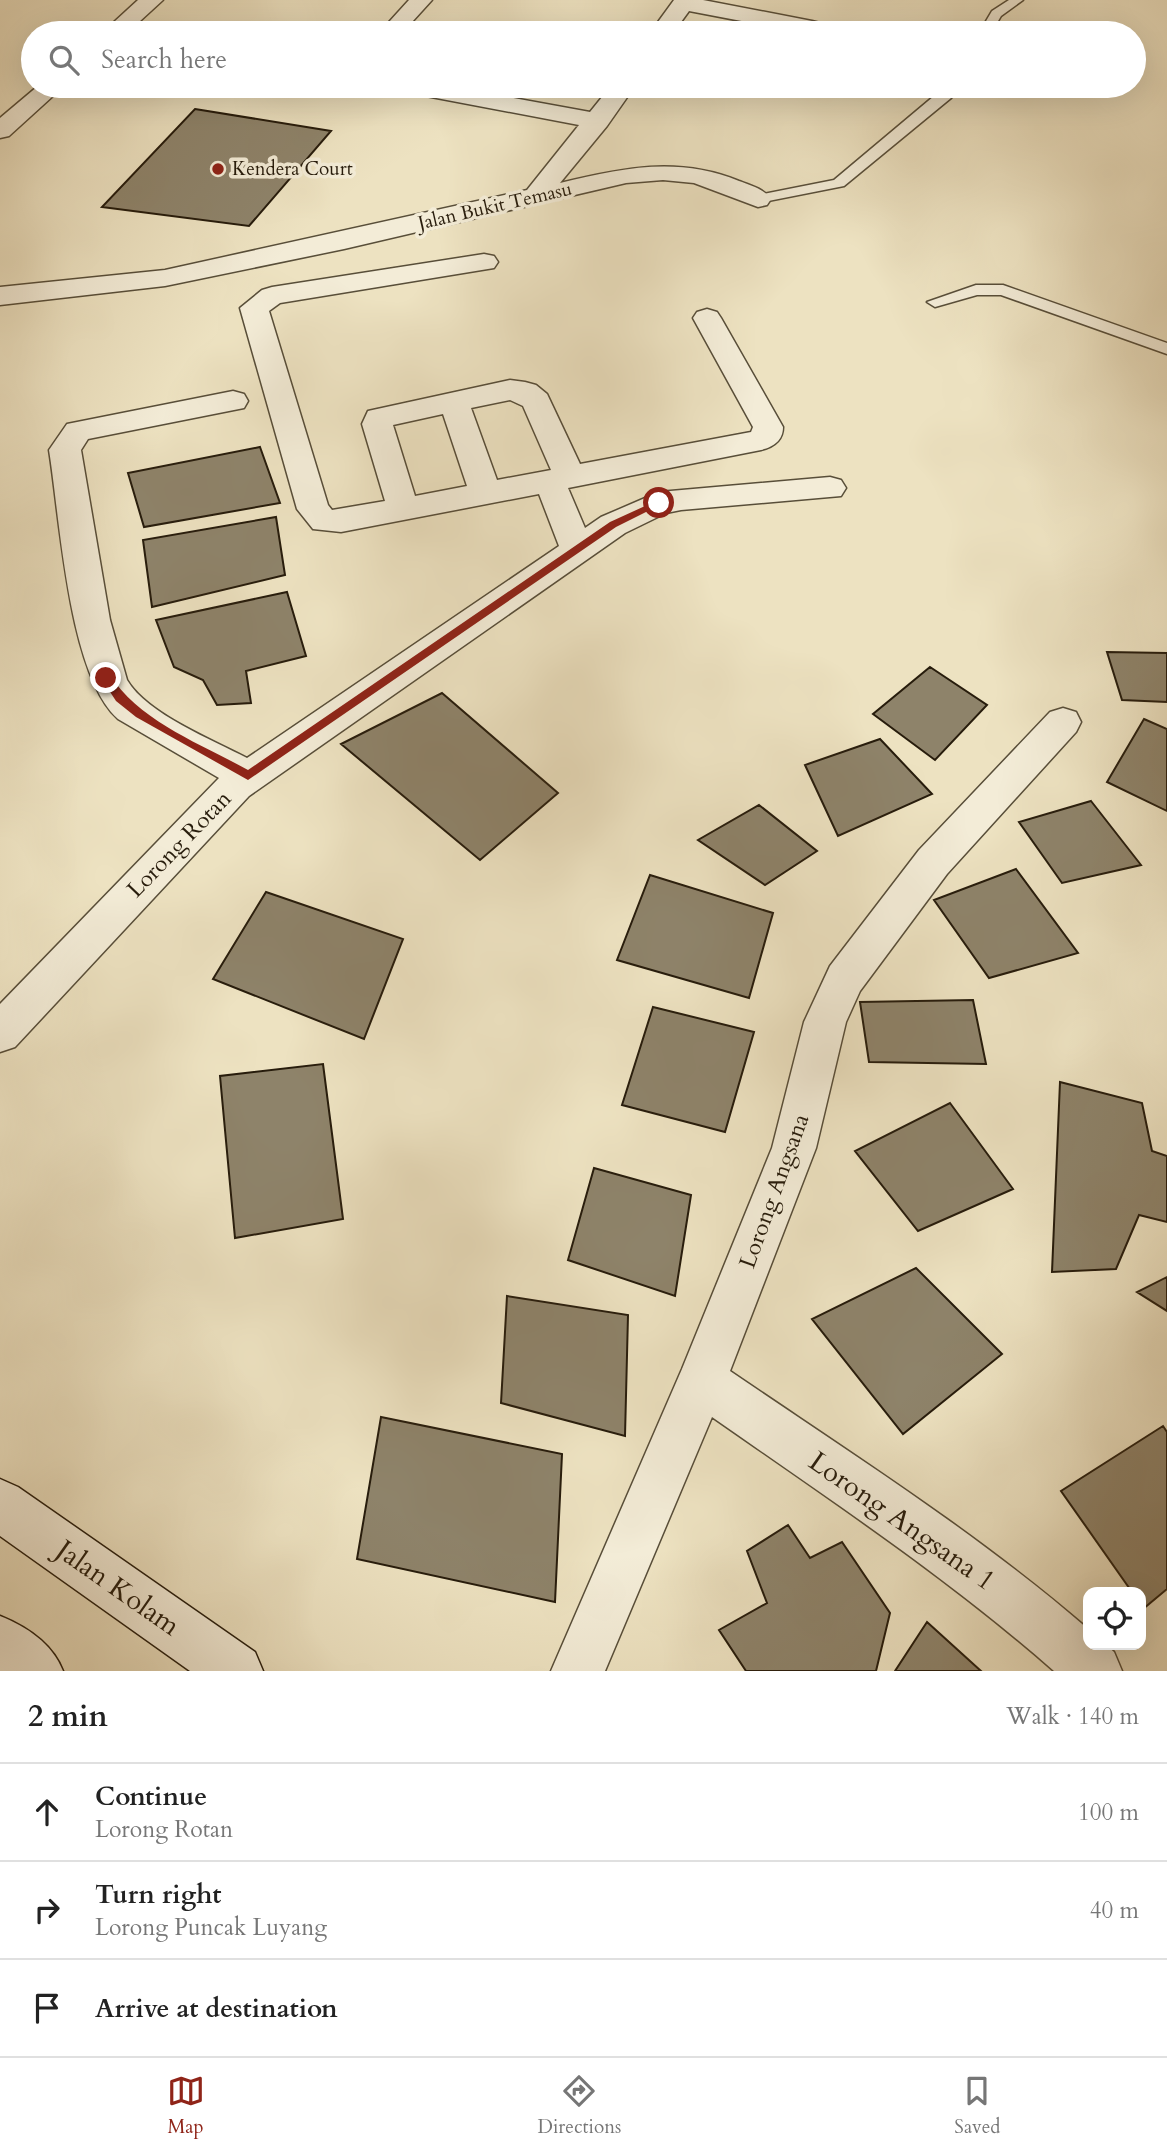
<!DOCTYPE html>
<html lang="en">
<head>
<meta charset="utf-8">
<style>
  body { margin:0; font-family:Cardo,serif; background:#f2f2f2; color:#222 }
  .controls { position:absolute; right:21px; bottom:21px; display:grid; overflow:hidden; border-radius:14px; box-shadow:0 7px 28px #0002 }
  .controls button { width:63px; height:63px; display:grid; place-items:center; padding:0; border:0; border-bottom:2px solid #e0e0e0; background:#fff; color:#222; font:35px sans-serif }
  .stop { position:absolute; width:21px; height:21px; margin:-16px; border:5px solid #8f2418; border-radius:50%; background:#fff }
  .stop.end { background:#8f2418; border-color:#fff; box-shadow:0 2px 7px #0008 }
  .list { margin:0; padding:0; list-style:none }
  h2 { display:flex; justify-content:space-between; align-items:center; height:91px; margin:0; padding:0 28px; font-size:30px }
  h2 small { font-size:23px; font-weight:400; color:#767676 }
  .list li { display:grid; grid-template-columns:46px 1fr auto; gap:21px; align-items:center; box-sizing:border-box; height:98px; padding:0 28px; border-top:2px solid #e0e0e0 }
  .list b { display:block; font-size:26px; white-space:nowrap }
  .list p { margin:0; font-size:23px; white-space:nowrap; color:#767676 }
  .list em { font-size:23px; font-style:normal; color:#767676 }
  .icon { flex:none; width:38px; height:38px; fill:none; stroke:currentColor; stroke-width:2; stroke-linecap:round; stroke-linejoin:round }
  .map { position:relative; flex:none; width:1167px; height:1671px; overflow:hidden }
  .search { position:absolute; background:#fff; box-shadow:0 7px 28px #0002; left:21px; right:21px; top:21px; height:77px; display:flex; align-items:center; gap:18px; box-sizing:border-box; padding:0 24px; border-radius:38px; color:#767676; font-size:26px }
  .sheet { height:385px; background:#fff }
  nav { display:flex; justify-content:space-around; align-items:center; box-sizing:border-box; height:98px; border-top:2px solid #e0e0e0; background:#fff; font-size:19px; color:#767676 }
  nav a { display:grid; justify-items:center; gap:4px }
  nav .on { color:#8f2418 }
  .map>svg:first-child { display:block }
  .building { fill:#8e836a; stroke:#271c0c; stroke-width:2 }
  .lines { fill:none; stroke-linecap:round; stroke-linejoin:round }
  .service-casing { stroke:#584e39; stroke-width:3 }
  .minor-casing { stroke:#584e39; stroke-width:3 }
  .secondary-casing { stroke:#271c0c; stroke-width:3 }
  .service { fill:#f3ecd7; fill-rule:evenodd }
  .minor { fill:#f3ecd7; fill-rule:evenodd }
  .secondary { fill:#f3ecd7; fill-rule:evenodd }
  .route { fill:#8f2418 }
  .poi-dot { fill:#8f2418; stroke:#f3ecd7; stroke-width:2.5 }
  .labels { text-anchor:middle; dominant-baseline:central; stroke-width:7; stroke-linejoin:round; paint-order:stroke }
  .far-poi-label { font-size:19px; fill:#271c0c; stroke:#f3ecd7; text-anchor:start }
  .far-street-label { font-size:19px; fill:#271c0c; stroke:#f3ecd7 }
  .street-label { font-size:23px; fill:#271c0c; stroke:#f3ecd7 }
  .near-street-label { font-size:28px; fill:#271c0c; stroke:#f3ecd7 }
</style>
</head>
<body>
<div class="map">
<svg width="1167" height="1671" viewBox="0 0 1167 1671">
  <rect width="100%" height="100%" fill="#ede2c1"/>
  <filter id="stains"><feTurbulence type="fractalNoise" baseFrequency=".00286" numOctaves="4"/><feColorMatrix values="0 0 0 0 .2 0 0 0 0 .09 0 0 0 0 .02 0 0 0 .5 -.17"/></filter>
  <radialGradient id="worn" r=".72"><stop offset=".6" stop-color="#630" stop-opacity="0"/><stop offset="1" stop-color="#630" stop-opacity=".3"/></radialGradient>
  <path class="building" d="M195 109 331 131 249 226 102 207Z
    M260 447 280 503 144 527 128 473Z
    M276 517 285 575 152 607 143 540Z
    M287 592 306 656 246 671 251 703 217 705 203 680 174 667 156 620Z
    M1107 652 1167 653V702L1122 700Z
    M930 667 987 705 935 760 873 714Z
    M442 693 558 793 480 860 341 744Z
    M1144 719 1167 729V811L1107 782Z
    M880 739 932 794 838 836 805 765Z
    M1091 801 1141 865 1062 883 1019 822Z
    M759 805 817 851 765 885 698 840Z
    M1016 869 1078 953 989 978 934 900Z
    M650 875 773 913 749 998 617 960Z
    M266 892 403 939 364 1039 213 979Z
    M973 1000 986 1064 869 1062 860 1002Z
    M653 1007 754 1032 725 1132 622 1105Z
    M323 1064 343 1219 235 1238 220 1076Z
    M1060 1082 1142 1103 1152 1151 1167 1156V1222L1139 1215 1116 1269 1052 1272Z
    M950 1103 1013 1189 918 1231 855 1151Z
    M594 1168 691 1195 675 1296 568 1260Z
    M916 1268 1002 1354 903 1434 812 1319Z
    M1167 1277V1311L1137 1292Z
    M507 1296 628 1315 625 1436 501 1403Z
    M381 1417 562 1454 555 1602 357 1559Z
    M1163 1426 1167 1432V1589L1143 1609 1141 1592H1132L1061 1491Z
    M788 1525 810 1558 842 1542 890 1613 876 1671H746L719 1630 767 1603 747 1551Z
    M927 1622 981 1671H895Z"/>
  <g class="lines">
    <defs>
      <path id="service" d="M1009 0H1023L1001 16 991 33H979L992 11Z
        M946 86H960L951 98 844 186 758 203 751 199 758 195 834 180Z
        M1003 285 1167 343V354L1001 295H977L935 307 927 302 976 285Z"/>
      <path id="minor" d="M138 0H163L127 33H102Z
        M409 0H432L402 33H379Z
        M674 0H703L812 21 820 23 824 28 820 33H804L689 11 673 33H650Z
        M38 86H64L9 136 0 138V118Z
        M398 86H448L590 112 611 86H635L607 126 560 183C622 168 678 156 739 181 750 185 764 189 771 199L767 205 758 207 694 183 663 180 626 183 344 249 165 286 0 305V287L165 270 527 190 579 125 410 93 401 91Z
        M484 254 494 256 498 262 494 268 280 303 269 311 328 505 332 510 385 501 362 424 368 411 510 380 525 382 536 385 547 394 580 464 751 432 753 427 693 318 697 312 707 309 717 312 721 318 783 427C783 441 773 447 761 450L568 488 585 528 601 517 659 492 830 477 841 480 846 488 841 496 681 510 666 513 625 533 249 796 15 1047 0 1052V1004L219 778 118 719C68 674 60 517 49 450L67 424 233 391 244 394 248 401 244 408 88 439 81 450 110 620 127 680C147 714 213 740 247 758L559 546 539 494 341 532 313 529 297 509 240 308 262 290 272 287ZM510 400 523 406 551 470 497 480 471 408ZM443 414 467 486 415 496 393 425Z
        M1063 708 1076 712 1081 722 1076 732 947 874 860 991 846 1022 816 1148 730 1371C852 1454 977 1533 1088 1629V1645H1106L1114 1652 1122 1671H1054C947 1577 828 1498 712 1417L605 1671H551L682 1369 772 1148 804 1022 830 966 919 850 1050 712Z"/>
      <path id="secondary" d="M0 1479 18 1487 255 1652 263 1671H190L0 1536Z
        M0 1616C27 1627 52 1643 63 1671H0Z"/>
    </defs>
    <use href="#service" class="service-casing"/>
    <use href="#minor" class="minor-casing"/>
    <use href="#secondary" class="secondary-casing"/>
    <use href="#service" class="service"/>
    <use href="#minor" class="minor"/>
    <use href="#secondary" class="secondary"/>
  </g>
  <path class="route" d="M656 501 664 503 616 527 248 780 136 717 116 701 101 678 110 675C139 721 201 744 248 770L610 522Z"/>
  <circle class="poi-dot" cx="218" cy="169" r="7"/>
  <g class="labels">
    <g class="far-poi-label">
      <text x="232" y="169">Kendera Court</text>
    </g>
    <g class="far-street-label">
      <text transform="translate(495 206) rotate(-13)">Jalan Bukit Temasu</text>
    </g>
    <g class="street-label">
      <text transform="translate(179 844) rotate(-46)">Lorong Rotan</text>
      <text transform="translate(774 1191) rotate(-70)">Lorong Angsana</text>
    </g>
    <g class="near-street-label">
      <text transform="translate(902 1521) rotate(35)">Lorong Angsana 1</text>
      <text transform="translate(118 1588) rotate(35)">Jalan Kolam</text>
    </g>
  </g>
  <rect width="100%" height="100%" filter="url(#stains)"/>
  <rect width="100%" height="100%" fill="url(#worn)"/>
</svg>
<div class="controls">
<button><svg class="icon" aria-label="locate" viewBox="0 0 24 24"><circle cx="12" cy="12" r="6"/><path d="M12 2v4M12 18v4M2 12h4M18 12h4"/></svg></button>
</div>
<div class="stop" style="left:659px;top:503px"></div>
<div class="stop end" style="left:106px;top:678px"></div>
<div class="search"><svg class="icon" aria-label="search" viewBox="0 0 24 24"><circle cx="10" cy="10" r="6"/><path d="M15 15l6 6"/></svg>Search here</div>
</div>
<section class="sheet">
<h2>2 min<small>Walk · 140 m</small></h2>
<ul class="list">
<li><svg class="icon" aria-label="ahead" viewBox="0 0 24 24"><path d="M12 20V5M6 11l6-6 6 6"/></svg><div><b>Continue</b><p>Lorong Rotan</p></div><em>100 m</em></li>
<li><svg class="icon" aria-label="right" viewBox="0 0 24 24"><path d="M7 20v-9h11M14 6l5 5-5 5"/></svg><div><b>Turn right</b><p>Lorong Puncak Luyang</p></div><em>40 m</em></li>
<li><svg class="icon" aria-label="arrive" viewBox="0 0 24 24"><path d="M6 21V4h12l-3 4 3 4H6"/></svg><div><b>Arrive at destination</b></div></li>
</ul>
</section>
<nav>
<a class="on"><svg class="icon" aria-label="map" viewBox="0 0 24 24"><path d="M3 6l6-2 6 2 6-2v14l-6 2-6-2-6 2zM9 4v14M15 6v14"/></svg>Map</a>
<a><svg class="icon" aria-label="directions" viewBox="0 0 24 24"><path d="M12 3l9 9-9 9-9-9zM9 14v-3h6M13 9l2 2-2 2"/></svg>Directions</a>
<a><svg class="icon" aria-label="saved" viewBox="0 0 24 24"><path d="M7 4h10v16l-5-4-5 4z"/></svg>Saved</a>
</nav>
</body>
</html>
